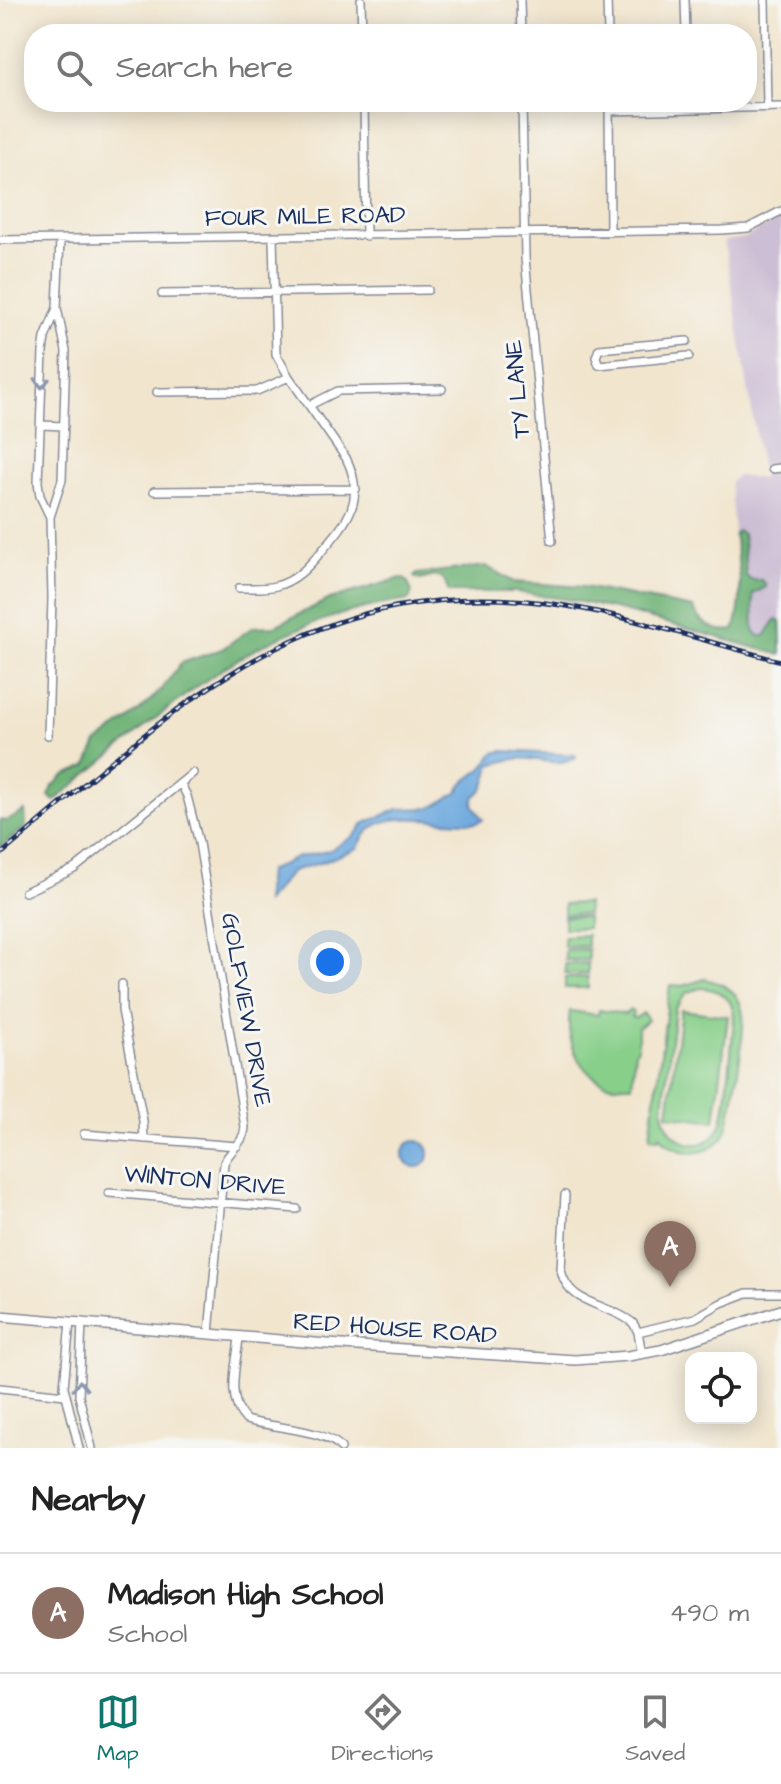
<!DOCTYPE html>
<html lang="en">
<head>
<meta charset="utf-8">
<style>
  body { margin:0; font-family:"Architects Daughter",sans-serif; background:#f6f6f6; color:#222 }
  .controls { position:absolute; right:24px; bottom:24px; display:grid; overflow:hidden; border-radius:16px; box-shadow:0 4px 20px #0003 }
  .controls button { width:72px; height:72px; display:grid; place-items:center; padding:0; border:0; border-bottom:2px solid #e0e0e0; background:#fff; color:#222; font:40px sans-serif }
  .you { position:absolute; left:330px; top:962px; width:28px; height:28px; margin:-20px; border:6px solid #fff; border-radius:50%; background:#1a73e8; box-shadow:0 0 0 12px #1a73e833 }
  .badge { display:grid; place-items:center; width:52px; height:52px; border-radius:50%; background:#0f766e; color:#fff; font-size:26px; font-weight:700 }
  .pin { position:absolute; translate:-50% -66px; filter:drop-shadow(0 2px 4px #0008) }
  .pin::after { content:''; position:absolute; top:42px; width:28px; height:24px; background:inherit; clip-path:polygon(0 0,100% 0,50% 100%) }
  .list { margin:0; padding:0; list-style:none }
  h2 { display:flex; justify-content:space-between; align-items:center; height:104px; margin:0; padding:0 32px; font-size:34px }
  h2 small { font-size:26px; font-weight:400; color:#767676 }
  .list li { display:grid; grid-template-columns:52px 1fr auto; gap:24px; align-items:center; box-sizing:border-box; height:120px; padding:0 32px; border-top:2px solid #e0e0e0 }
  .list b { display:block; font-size:30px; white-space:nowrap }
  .list p { margin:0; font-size:26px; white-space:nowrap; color:#767676 }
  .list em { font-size:26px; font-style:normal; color:#767676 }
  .icon { flex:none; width:44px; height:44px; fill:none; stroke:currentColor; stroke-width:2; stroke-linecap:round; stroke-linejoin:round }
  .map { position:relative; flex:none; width:781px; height:1448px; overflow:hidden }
  .search { position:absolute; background:#fff; box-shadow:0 4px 20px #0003; left:24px; right:24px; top:24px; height:88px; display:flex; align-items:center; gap:20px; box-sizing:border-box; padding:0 28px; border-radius:32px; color:#767676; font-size:30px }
  .sheet { height:224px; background:#fff }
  nav { display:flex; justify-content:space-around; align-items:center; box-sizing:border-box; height:112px; border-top:2px solid #e0e0e0; background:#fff; font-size:22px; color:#767676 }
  nav a { display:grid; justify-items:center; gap:4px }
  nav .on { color:#0f766e }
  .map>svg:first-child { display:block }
  .industrial { fill:#ccbed4 }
  .green { fill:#88cf8a; stroke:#527f74; stroke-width:2; fill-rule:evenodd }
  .forest { fill:#6eb276; stroke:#44706a; stroke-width:2 }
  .water { fill:#6da9de; stroke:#446c9e; stroke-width:2 }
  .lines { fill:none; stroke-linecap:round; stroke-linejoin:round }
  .minor-casing { stroke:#868a96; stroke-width:10 }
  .major-casing { stroke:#868a96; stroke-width:12 }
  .minor { stroke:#fff; stroke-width:7 }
  .major { stroke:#fff; stroke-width:9 }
  .rail-casing { stroke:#1b2f5e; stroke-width:5 }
  .rail { stroke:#f6f6f2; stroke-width:2; stroke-dasharray:6; stroke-linecap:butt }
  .oneway { stroke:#8d97ae }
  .labels { text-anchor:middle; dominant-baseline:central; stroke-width:6; stroke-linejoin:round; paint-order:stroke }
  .street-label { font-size:24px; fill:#1b2f5e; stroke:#f6f6f2 }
</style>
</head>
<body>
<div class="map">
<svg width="781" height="1448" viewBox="0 0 781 1448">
  <rect width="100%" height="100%" fill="#f6f6f2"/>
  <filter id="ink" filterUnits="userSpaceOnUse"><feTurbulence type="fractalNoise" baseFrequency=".0125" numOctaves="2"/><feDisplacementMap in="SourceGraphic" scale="16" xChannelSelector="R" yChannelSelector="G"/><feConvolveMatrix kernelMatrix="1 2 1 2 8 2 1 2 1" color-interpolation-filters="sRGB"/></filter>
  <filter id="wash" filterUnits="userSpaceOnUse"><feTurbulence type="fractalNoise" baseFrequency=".006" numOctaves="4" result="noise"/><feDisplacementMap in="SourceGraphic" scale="32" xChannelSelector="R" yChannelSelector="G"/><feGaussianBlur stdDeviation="1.8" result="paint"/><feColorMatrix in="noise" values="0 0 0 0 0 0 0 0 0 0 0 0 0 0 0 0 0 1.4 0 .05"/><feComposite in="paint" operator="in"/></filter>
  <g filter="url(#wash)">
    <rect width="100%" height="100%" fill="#f1e5ce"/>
    <path class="industrial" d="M781 218V625L776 619 765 636H759L754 630 753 594 765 587 746 576 743 534 738 531 734 534 730 482 737 476 763 479 724 241 745 238Z"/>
    <path class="green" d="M587 903V914L564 915V904Z
      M564 917H587V928H564Z
      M587 935V946L564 947V936Z
      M588 949V960H565V950Z
      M588 963V974H565V964Z
      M588 977V988H565V978Z
      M705 979C717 982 729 986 737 997 740 1001 742 1009 743 1014 745 1030 732 1126 723 1137 707 1159 674 1157 660 1135L659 1138 650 1137 670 985 683 986ZM700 988C721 989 735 999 734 1022 731 1044 728 1110 720 1127 703 1160 663 1141 663 1107L675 1009 686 993Z
      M599 1010 625 1014 630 1010 633 1013 631 1017 636 1018 643 1013 648 1020 638 1028V1048L635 1051 632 1085C624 1085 612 1086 605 1083 578 1072 565 1038 570 1011L598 1015Z
      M681 1010 728 1016 715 1121 668 1115Z"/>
    <path class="forest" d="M738 531 743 534 746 576 751 580H761L765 584 766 587 753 594 754 630 759 636H765L776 619 780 621 781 655 623 611 571 600 516 592H449L443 578 435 576 420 580 414 577 417 574 486 566 514 582 584 587 693 608C702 625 715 633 734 630 745 599 739 565 734 534Z
      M401 578 407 581 412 592 409 600C347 608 280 631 227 666 166 706 111 756 54 801L49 796 53 786 65 775 87 766 97 743 138 712 161 690 181 663 222 649 253 627 275 626 330 599Z
      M25 811 26 827 0 847V820L7 821Z"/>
    <path class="water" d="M503 751 575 755 576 758C555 765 551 762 531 759 517 757 504 761 491 765 487 779 487 788 474 797L473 804 483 820 475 823C462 821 449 822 436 820 406 818 371 813 358 848L323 862 292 871 265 903 268 871 298 857 328 851 354 836 365 823 398 809 431 808 458 792 462 784 483 768 494 753Z
      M403 1154a13 13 0 1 1 26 0a13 13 0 1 1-26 0Z"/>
  </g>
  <g filter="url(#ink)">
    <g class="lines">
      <defs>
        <path id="minor" d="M361 0 362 34
          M520 0 521 34
          M607 0 608 34
          M685 0 686 34
          M765 0 767 108
          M364 102 366 236
          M522 102 525 258 552 541
          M609 102 610 232
          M610 111 781 107
          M0 240 722 230 748 228 781 211
          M162 294 428 290
          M687 341 599 349 596 357 599 365 689 356
          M157 392 257 391 289 377
          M310 405 338 391 442 389
          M41 425 64 426
          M772 469 781 468
          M154 491 356 489
          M50 517 40 496 38 482 43 352 45 338 57 308
          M239 588C251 588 265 589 276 586 296 581 308 567 321 552 347 522 367 500 346 458L289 377 276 354 273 237
          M48 735 52 598 50 517 62 480 66 351 57 308 60 240
          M181 784 187 796 199 843 245 1127C244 1144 230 1149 224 1163L209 1334
          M25 892 74 869 193 773
          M122 984V1010L143 1121 144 1139
          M84 1134 237 1146
          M109 1193 297 1209
          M565 1195 561 1270C568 1306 609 1303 633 1323L638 1332 642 1354
          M70 1322 64 1387 79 1448
          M82 1322 79 1396 92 1448
          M638 1332 695 1318 721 1303 747 1293H781
          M239 1337C237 1364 225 1399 246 1420 268 1427 329 1430 341 1448
          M0 1388 65 1395"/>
        <path id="major" d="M0 1316 327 1344 575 1360 628 1356 661 1350 781 1310"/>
      </defs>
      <use href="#minor" class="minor-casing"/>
      <use href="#major" class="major-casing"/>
      <use href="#minor" class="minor"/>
      <use href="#major" class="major"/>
      <defs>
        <path id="rail" d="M0 855C172 713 302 573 546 603 625 613 703 642 781 661"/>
      </defs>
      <use href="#rail" class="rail-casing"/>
      <use href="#rail" class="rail"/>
    </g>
    <defs><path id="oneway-chevron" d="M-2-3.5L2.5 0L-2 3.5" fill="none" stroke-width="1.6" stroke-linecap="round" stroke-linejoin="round" transform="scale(2)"/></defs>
    <g class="oneway">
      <use href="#oneway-chevron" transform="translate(42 383) rotate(92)"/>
      <use href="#oneway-chevron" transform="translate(80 1386) rotate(-91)"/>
    </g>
  </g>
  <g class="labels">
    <g class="street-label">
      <text transform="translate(305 217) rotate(-1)">FOUR MILE ROAD</text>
      <text transform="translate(518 389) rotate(-95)">TY LANE</text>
      <text transform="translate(246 1010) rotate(80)">GOLFVIEW DRIVE</text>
      <text transform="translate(205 1181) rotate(5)">WINTON DRIVE</text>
      <text transform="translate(395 1329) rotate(4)">RED HOUSE ROAD</text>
    </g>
  </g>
</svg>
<div class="controls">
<button><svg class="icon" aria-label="locate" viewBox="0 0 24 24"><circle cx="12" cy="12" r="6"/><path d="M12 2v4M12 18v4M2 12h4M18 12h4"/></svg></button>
</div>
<div class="you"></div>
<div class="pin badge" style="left:670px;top:1287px;background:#8d6e63">A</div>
<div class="search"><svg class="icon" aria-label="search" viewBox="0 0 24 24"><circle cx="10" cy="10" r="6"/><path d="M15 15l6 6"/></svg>Search here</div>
</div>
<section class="sheet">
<h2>Nearby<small></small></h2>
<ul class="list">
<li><span class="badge" style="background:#8d6e63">A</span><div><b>Madison High School</b><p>School</p></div><em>490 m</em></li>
</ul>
</section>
<nav>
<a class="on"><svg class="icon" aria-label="map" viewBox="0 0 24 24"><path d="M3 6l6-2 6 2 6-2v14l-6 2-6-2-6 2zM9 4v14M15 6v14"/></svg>Map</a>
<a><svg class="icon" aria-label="directions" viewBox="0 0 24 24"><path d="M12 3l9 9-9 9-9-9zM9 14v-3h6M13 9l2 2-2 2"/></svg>Directions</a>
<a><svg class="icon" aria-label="saved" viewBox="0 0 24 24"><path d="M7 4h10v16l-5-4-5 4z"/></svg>Saved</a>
</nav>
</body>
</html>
